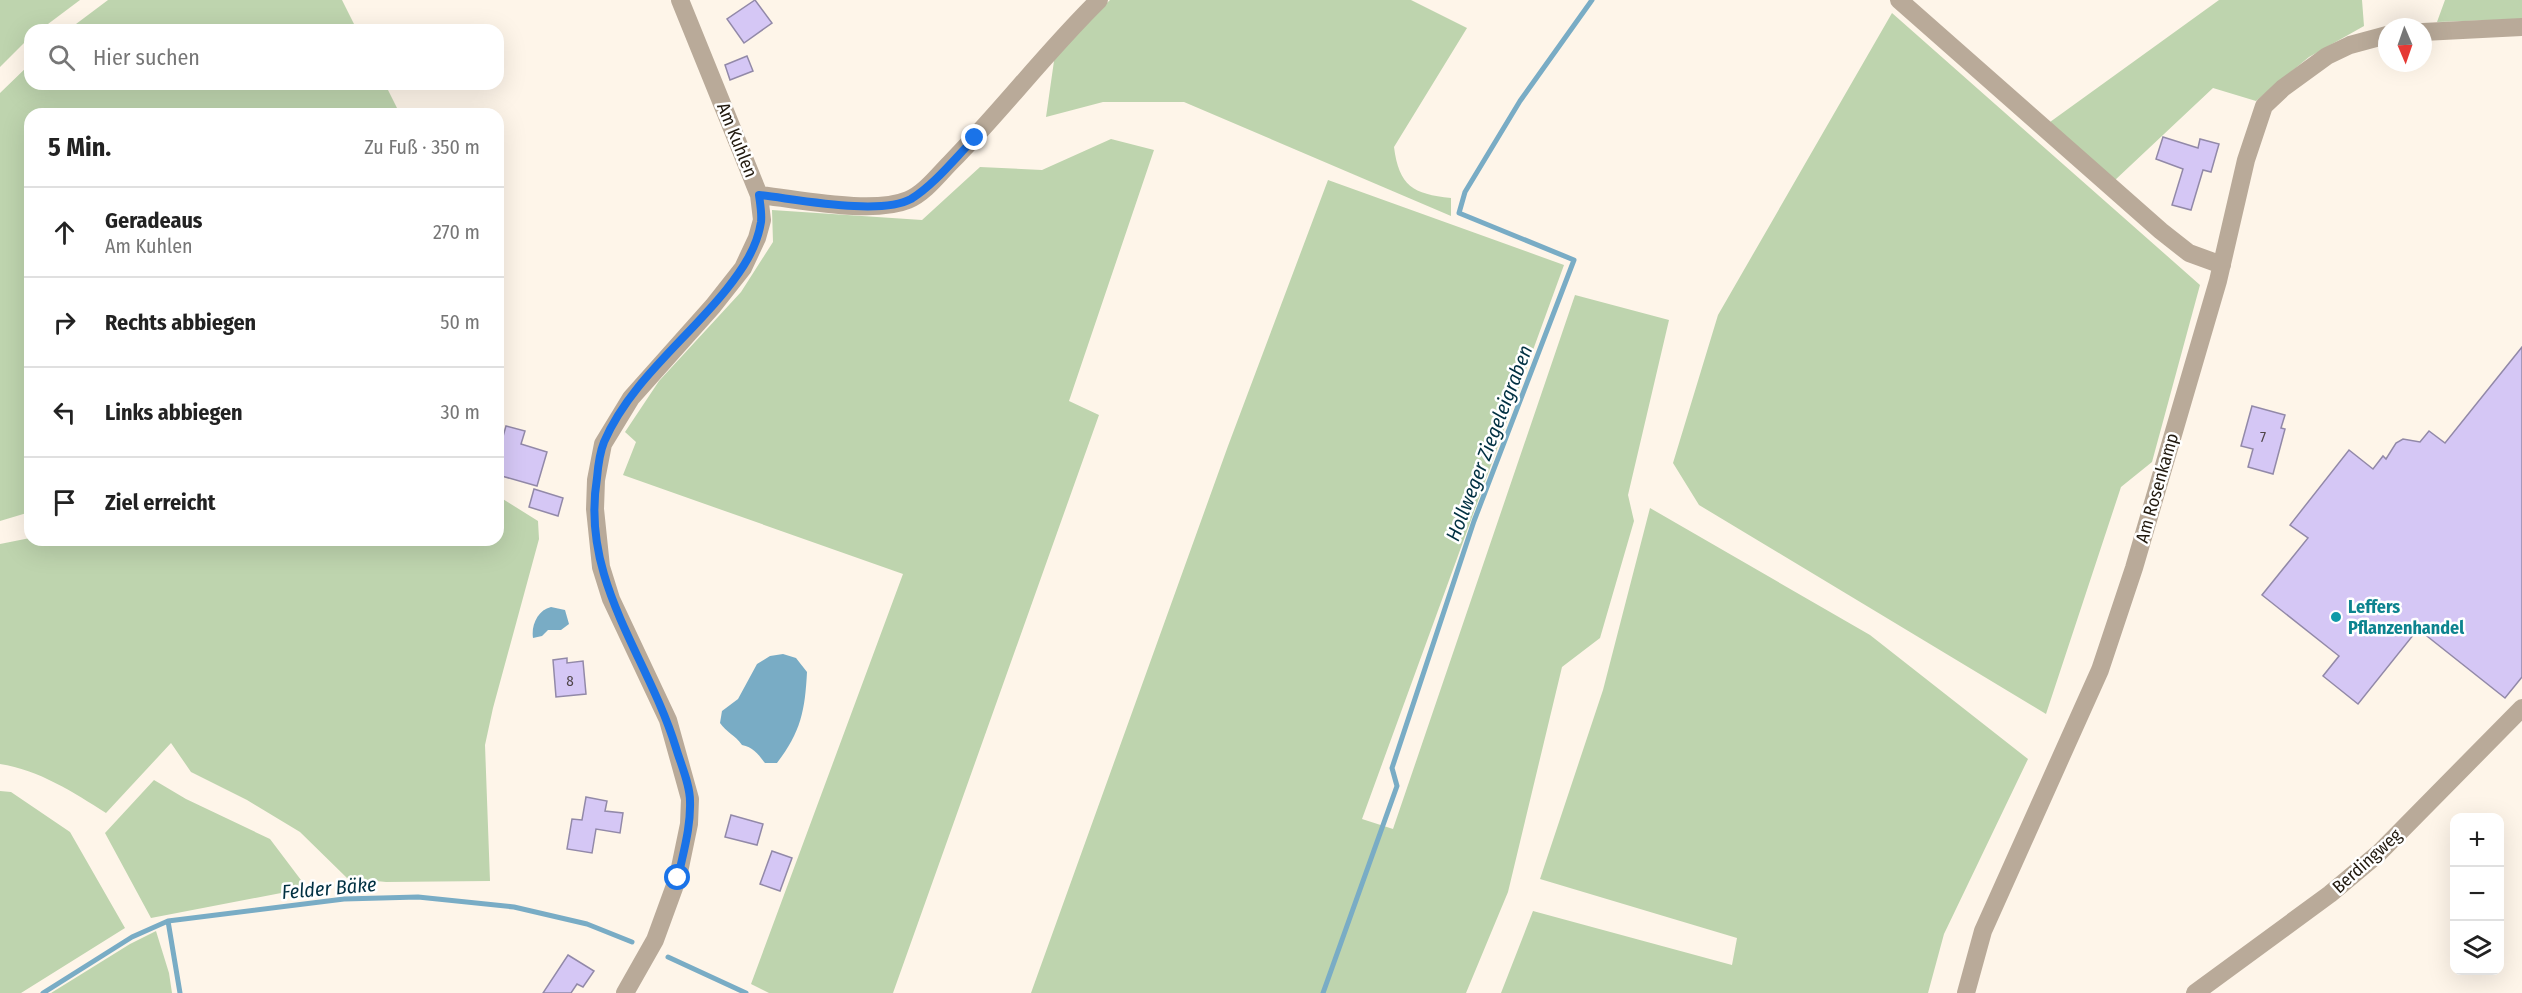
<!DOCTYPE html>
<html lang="de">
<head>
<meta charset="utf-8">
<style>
  body { margin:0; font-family:"Fira Sans Condensed",sans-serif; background:#f6f6f6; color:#222 }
  .controls { position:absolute; right:18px; bottom:18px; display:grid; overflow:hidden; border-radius:12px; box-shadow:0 6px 24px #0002 }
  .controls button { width:54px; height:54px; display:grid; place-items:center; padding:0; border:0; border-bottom:2px solid #e0e0e0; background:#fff; color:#222; font:30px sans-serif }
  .compass { position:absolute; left:2378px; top:18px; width:54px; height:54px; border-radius:50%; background:#fff; box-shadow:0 6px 24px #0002; rotate:178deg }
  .stop { position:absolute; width:18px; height:18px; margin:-14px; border:4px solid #1a73e8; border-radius:50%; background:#fff }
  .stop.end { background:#1a73e8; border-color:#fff; box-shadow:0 2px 6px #0008 }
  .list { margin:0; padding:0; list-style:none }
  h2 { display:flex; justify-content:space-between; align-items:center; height:78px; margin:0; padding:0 24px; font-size:26px }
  h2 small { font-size:20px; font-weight:400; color:#767676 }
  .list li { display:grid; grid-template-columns:39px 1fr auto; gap:18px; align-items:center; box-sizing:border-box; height:90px; padding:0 24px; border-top:2px solid #e0e0e0 }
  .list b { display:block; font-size:22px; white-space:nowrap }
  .list p { margin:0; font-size:20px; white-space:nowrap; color:#767676 }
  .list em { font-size:20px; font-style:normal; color:#767676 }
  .icon { flex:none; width:33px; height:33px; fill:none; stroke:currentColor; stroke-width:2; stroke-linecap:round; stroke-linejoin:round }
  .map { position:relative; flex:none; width:2522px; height:993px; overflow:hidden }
  .search { position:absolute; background:#fff; box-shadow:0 6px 24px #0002; left:24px; top:24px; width:480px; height:66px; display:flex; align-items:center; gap:15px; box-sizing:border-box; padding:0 21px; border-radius:18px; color:#767676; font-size:22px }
  .panel { position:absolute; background:#fff; box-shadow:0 6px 24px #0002; left:24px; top:108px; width:480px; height:438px; border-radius:18px }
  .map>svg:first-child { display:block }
  .green { fill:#bed4ae }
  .water { fill:#79acc5 }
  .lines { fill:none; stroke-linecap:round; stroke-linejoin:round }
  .stream { stroke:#79acc5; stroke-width:5 }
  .building { fill:#d5c7f5; stroke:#9289a8; stroke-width:1.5 }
  .minor { stroke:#b9aa99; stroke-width:18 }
  .route { stroke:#1a73e8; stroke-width:8 }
  .culture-dot { fill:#0f9aa8; stroke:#fff; stroke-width:2 }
  .labels { text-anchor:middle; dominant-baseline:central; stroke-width:5; stroke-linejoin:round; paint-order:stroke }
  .number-label { font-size:15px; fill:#4f4548 }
  .street-label { font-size:18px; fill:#221a0f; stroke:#fff }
  .culture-label { font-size:18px; font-weight:bold; fill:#0d838f; stroke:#fff; text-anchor:start }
  .water-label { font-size:20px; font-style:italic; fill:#013042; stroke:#fff }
</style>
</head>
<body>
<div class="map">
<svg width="2522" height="993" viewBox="0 0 2522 993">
  <rect width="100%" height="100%" fill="#fef5e9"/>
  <path class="green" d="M0 0H80L40 30H30V37L0 67Z
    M108 0H342L357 30H68Z
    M1110 0H1411L1467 28 1394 147C1399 186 1413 194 1451 198V216L1184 102H1103L1046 117 1055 54Z
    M2219 0H2362L2364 26 2309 57 2256 101 2213 88 2114 181 2050 122Z
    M2445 0H2522V19L2437 22Z
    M1892 13 2200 285 2152 462 2121 487 2046 714 1699 505 1673 463 1718 315Z
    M30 64V84H385L400 114H30V512L0 521V93Z
    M1111 139 1154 150 1069 401 1099 415 893 993H769L751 984 903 574 623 475 636 442 625 432 659 381 741 292 773 242 772 210 922 220 980 167 1042 170Z
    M1328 180 1564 265 1362 819 1393 829 1575 295 1669 320 1628 495 1634 521 1600 638 1562 667 1508 892 1466 993H1031L1228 446Z
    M498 496 538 521 539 539 493 708 485 745 490 881 386 882 347 878 300 832 247 800 191 772 171 743 106 813C73 792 39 770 0 764V544L30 538V540H498Z
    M1650 508 1870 635 2028 759 1944 934 1928 993H1501L1533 911 1732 965 1737 938 1540 879 1603 690Z
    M154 780 186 799 270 839 307 888 151 918 105 833Z
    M0 791 11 792 70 832 125 928 21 993H0Z
    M156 931 169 973 172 993H51L130 944Z"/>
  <path class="water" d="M551 607 565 610 569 624 561 630H548L542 636 533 638C531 625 538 610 551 607Z
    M783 654 796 658 807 672C805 710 801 732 777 763H765C758 754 753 747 742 745 735 735 726 732 720 723L722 711 738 699 757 664 770 656Z"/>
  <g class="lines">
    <path class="stream" d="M168 921 180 993
      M668 957 746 993
      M43 993 132 937 168 921 344 899 418 897 514 907 587 924 632 942
      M1323 993 1397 786 1392 768 1474 521 1574 260 1459 213 1465 192 1520 101 1592 0"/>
  </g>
  <path class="building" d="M755 0 772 23 744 43 727 19Z
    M747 56 753 71 730 80 725 65Z
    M2163 137 2198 148 2200 139 2219 144 2211 172 2203 170 2191 210 2172 205 2183 169 2156 159Z
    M2522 347V677L2505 698 2418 629 2358 704 2323 676 2339 656 2262 595 2308 538 2290 525 2349 450 2373 469 2383 456 2386 459 2396 443 2403 439 2420 442 2429 431 2445 443Z
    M2252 406 2285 415 2281 428 2285 429 2273 474 2248 467 2253 449 2241 446Z
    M506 426 525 431 521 444 547 452 537 486 498 475V454Z
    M534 489 563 498 558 516 529 507Z
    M567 658V663L583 661 586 694 556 697 553 660Z
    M586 797 607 801 605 811 623 813 620 833 596 829 592 853 567 849 572 819 582 820Z
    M731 815 763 824 757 845 725 837Z
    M772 851 792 858 780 891 760 884Z
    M568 955 594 971 583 987 577 984 571 993H543Z"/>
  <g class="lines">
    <path class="minor" d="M1899 0 2161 231 2189 253 2222 265
      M2423 32 2522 27
      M759 195C799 199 872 215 908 200 925 193 939 174 952 161 1003 109 1047 51 1099 0
      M625 993 655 940 678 877 689 824 690 799 668 720 611 599 601 567 595 509 596 480 603 444 631 398 713 306 743 268 757 238 762 220 759 195 680 0
      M1966 993 1983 931 2100 670 2134 568 2218 281 2246 160 2264 106 2283 88 2327 56 2350 45 2387 35
      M2195 993 2330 894 2379 853 2522 708"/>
  </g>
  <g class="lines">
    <path class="route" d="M678 878C683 853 691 827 690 801 690 784 681 765 676 748 648 656 580 581 597 478 598 466 600 452 604 442 630 382 686 340 726 290 742 270 757 248 761 222 762 213 760 203 759 195 796 199 880 216 911 199 935 184 955 158 975 138"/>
  </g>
  <circle class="culture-dot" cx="2336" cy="617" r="6"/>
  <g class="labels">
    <g class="number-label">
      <text x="2263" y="437">7</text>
      <text x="570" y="681">8</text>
    </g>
    <g class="street-label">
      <text transform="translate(737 140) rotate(68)">Am Kuhlen</text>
      <text transform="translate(2157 488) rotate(-74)">Am Rosenkamp</text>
      <text transform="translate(2367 861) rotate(-42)">Berdingweg</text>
    </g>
    <g class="culture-label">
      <text x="2348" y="607">Leffers<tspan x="2348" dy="21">Pflanzenhandel</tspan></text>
    </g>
    <g class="water-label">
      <text transform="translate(1489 443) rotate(-69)">Hollweger Ziegeleigraben</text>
      <text transform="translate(329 888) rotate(-5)">Felder Bäke</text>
    </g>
  </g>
</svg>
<div class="controls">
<button>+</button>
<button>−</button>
<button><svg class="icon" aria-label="layers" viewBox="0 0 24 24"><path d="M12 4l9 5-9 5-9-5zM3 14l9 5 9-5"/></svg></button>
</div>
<svg class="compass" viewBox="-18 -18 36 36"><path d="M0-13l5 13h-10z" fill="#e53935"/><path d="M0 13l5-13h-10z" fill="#767676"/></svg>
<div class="stop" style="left:678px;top:878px"></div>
<div class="stop end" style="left:975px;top:138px"></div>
<div class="search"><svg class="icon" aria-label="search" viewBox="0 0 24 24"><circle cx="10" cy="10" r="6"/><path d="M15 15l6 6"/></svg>Hier suchen</div>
<section class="panel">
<h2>5 Min.<small>Zu Fuß · 350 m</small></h2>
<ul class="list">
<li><svg class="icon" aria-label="ahead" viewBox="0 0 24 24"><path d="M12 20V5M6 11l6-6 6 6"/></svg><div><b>Geradeaus</b><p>Am Kuhlen</p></div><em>270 m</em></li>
<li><svg class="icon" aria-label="right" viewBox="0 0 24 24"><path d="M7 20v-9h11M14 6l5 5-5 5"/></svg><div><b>Rechts abbiegen</b></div><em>50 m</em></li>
<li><svg class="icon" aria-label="left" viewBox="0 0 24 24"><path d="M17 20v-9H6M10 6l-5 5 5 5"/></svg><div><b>Links abbiegen</b></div><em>30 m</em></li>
<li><svg class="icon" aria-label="arrive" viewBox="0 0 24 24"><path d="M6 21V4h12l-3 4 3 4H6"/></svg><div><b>Ziel erreicht</b></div></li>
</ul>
</section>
</div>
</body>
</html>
